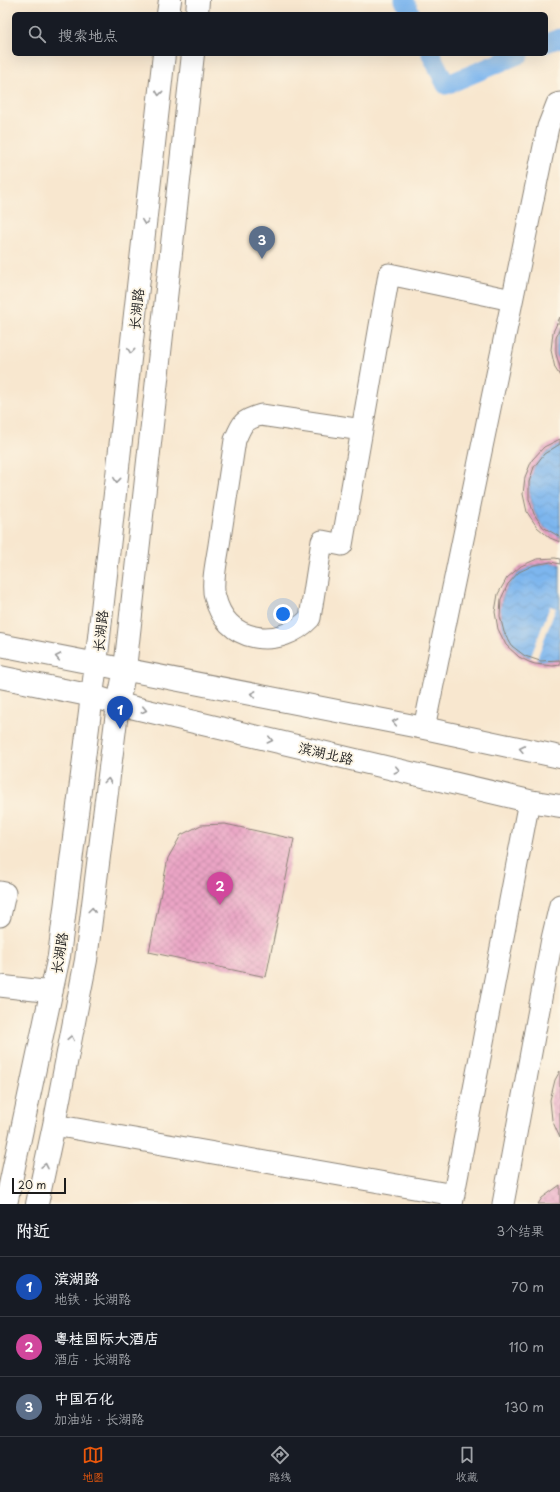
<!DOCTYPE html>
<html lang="zh">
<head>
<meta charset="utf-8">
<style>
  body { margin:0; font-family:"Playpen Sans","LXGW WenKai TC",sans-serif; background:#242831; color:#f1f3f6 }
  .scale { position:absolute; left:12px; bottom:10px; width:54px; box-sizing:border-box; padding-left:4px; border:2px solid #1c1c1c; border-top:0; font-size:11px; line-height:14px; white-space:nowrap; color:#1c1c1c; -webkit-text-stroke:3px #fcf5e5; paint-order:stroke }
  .you { position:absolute; left:283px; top:614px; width:14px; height:14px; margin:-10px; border:3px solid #fff; border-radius:50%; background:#1a73e8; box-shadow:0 0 0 6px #1a73e833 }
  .badge { display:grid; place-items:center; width:26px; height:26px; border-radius:50%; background:#ea580c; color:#fff; font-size:13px; font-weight:700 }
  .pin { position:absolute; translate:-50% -33px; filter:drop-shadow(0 1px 2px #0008) }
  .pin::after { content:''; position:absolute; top:21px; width:14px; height:12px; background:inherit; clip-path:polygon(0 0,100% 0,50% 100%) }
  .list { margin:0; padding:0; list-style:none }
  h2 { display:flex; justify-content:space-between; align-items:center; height:52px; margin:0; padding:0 16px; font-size:17px }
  h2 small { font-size:13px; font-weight:400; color:#9ea1a6 }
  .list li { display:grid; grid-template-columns:26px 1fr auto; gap:12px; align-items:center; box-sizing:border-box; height:60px; padding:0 16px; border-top:1px solid #363941 }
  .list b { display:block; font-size:15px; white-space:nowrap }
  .list p { margin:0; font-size:13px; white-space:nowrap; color:#9ea1a6 }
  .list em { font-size:13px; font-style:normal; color:#9ea1a6 }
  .icon { flex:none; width:22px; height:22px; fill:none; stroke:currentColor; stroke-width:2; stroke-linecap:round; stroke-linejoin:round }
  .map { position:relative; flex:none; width:560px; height:1204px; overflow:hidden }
  .search { position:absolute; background:#171b24; box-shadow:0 4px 16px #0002; left:12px; right:12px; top:12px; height:44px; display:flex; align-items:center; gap:10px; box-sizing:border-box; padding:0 14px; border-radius:6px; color:#9ea1a6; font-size:15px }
  .sheet { height:232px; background:#171b24 }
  nav { display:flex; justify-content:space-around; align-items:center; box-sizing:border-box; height:56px; border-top:1px solid #363941; background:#171b24; font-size:11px; color:#9ea1a6 }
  nav a { display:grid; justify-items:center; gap:2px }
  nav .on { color:#ea580c }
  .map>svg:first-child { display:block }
  .water { fill:url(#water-waves); stroke:#4c6985 }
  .pier { fill:#f8e7cf }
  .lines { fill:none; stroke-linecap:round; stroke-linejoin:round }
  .canal { stroke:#7db6ee; stroke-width:19 }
  .building { fill:url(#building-cross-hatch) }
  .minor-casing { stroke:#8a8276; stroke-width:23 }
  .major-casing { stroke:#8a8276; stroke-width:24 }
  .minor { stroke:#fff; stroke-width:21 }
  .major { stroke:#fff; stroke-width:22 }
  .oneway { stroke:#999 }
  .labels { text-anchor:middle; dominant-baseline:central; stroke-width:4; stroke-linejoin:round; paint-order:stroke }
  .street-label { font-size:14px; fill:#1c1c1c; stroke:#fcf5e5 }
</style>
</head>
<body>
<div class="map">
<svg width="560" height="1204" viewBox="0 0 560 1204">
  <defs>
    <pattern id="water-waves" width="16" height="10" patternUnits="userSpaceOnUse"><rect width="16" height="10" fill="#7db6ee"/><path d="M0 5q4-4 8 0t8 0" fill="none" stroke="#6b9ccc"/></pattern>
    <pattern id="building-cross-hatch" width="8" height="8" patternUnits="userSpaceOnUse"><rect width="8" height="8" fill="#eaa4c5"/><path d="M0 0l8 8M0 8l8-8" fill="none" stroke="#c88da9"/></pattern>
  </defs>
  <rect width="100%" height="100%" fill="#fcf5e5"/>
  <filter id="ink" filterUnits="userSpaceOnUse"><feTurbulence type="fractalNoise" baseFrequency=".025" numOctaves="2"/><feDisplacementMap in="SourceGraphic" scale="8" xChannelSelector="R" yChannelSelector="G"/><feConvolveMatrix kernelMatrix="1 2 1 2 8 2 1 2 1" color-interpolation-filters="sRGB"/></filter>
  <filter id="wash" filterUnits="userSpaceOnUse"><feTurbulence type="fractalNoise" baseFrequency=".012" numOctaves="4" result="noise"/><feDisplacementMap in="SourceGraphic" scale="16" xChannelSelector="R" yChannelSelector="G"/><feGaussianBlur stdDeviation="0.9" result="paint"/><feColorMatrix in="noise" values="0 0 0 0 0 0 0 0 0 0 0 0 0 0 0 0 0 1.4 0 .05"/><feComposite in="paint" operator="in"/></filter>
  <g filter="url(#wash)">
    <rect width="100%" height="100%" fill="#f8e7cf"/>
    <path class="water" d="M560 328V367C555 353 555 342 560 328Z
      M560 444V537C553 535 544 528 540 522 524 500 524 467 549 451 553 448 556 446 560 444Z
      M551 562 560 564V660C554 660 547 662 541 661 534 660 525 656 519 651 494 631 494 593 519 573 528 566 539 564 551 562Z"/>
    <path class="pier" d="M550 606 556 608 536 661 530 659Z"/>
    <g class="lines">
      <path class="canal" d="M404 0 411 14
        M546 43 560 38
        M431 54 446 85 520 54"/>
    </g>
    <g id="blocks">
      <path class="building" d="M560 317V328L556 338V354L560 367V376L555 368 551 350 553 332Z
        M560 439V444L544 454 534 467 529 482V499L534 514 543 527 560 537V542L550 538 537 527 527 512 523 494 525 477 532 460 544 447Z
        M555 558 560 559V564L551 562 534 565 519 572 508 584 501 599 500 616 504 632 512 646 525 656 540 661 560 660V665L553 666 535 664 529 662 519 657 506 645 498 629 495 612 498 594 507 578 521 566 537 559Z
        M225 824 294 839 266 977 149 952 168 858 181 835 201 825Z
        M560 1071V1138L552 1120 550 1100 555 1080Z
        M560 1185V1204H538L542 1198Z"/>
    </g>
  </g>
  <g filter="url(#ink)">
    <use href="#blocks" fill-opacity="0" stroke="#8a8276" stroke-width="1"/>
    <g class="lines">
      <defs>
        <path id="minor" d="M362 430 261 415C243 420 242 423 235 440 230 475 224 510 219 545 217 559 211 584 215 597 220 618 234 633 255 637 275 641 296 633 310 618L322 541 342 545 389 274 512 300
          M424 728 548 127 557 104 560 103
          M0 892 5 893 0 916
          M552 939 560 905
          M0 986 52 992
          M54 1125 454 1195
          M452 1204 529 801
          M503 1204 552 939 560 941"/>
        <path id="major" d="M168 14 170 0
          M197 14 198 0
          M0 645 424 728 560 757
          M0 677 93 696 118 704 529 801 560 806
          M6 1204 59 956 96 664 164 54
          M37 1204 54 1125 86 960 118 704 125 669 193 54"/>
      </defs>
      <use href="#minor" class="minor-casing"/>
      <use href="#major" class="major-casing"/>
      <use href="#minor" class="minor"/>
      <use href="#major" class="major"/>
    </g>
    <defs><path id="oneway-chevron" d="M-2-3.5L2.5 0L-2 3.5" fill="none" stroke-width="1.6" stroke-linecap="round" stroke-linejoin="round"/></defs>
    <g class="oneway">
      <use href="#oneway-chevron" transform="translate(159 93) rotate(96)"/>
      <use href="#oneway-chevron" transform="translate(145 222) rotate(96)"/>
      <use href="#oneway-chevron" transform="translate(131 351) rotate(96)"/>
      <use href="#oneway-chevron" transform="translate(117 480) rotate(96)"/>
      <use href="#oneway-chevron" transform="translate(58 657) rotate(-169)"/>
      <use href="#oneway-chevron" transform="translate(253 694) rotate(-169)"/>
      <use href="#oneway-chevron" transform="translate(144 710) rotate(13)"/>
      <use href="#oneway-chevron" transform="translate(395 722) rotate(-169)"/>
      <use href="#oneway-chevron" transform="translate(270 740) rotate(13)"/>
      <use href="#oneway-chevron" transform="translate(522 749) rotate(-168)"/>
      <use href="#oneway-chevron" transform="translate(397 770) rotate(13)"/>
      <use href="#oneway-chevron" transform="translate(108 781) rotate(-83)"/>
      <use href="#oneway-chevron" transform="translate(92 910) rotate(-83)"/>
      <use href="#oneway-chevron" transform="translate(71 1038) rotate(-79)"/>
      <use href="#oneway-chevron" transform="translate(45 1166) rotate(-78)"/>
    </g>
  </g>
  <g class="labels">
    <g class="street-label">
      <text transform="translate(136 309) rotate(-84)">长湖路</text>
      <text transform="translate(100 631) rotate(-84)">长湖路</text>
      <text transform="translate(326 753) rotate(13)">滨湖北路</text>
      <text transform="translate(59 953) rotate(-81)">长湖路</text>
    </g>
  </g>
</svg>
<div class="scale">20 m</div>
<div class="you"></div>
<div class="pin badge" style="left:120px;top:729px;background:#1a4fb4">1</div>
<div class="pin badge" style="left:220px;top:905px;background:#d1479c">2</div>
<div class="pin badge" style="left:262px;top:259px;background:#5c6f8a">3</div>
<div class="search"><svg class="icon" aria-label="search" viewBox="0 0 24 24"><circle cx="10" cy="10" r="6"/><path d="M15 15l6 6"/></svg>搜索地点</div>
</div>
<section class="sheet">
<h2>附近<small>3个结果</small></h2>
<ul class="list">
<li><span class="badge" style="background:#1a4fb4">1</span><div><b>滨湖路</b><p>地铁 · 长湖路</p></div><em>70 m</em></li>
<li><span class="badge" style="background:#d1479c">2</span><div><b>粤桂国际大酒店</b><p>酒店 · 长湖路</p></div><em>110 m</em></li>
<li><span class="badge" style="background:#5c6f8a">3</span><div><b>中国石化</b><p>加油站 · 长湖路</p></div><em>130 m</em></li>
</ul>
</section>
<nav>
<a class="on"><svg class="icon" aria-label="map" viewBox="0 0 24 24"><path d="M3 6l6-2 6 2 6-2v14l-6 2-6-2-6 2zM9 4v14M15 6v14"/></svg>地图</a>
<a><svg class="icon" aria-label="directions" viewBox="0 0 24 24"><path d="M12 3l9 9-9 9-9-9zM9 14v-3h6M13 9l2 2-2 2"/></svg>路线</a>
<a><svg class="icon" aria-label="saved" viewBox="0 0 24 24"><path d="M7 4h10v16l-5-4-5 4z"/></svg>收藏</a>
</nav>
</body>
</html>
